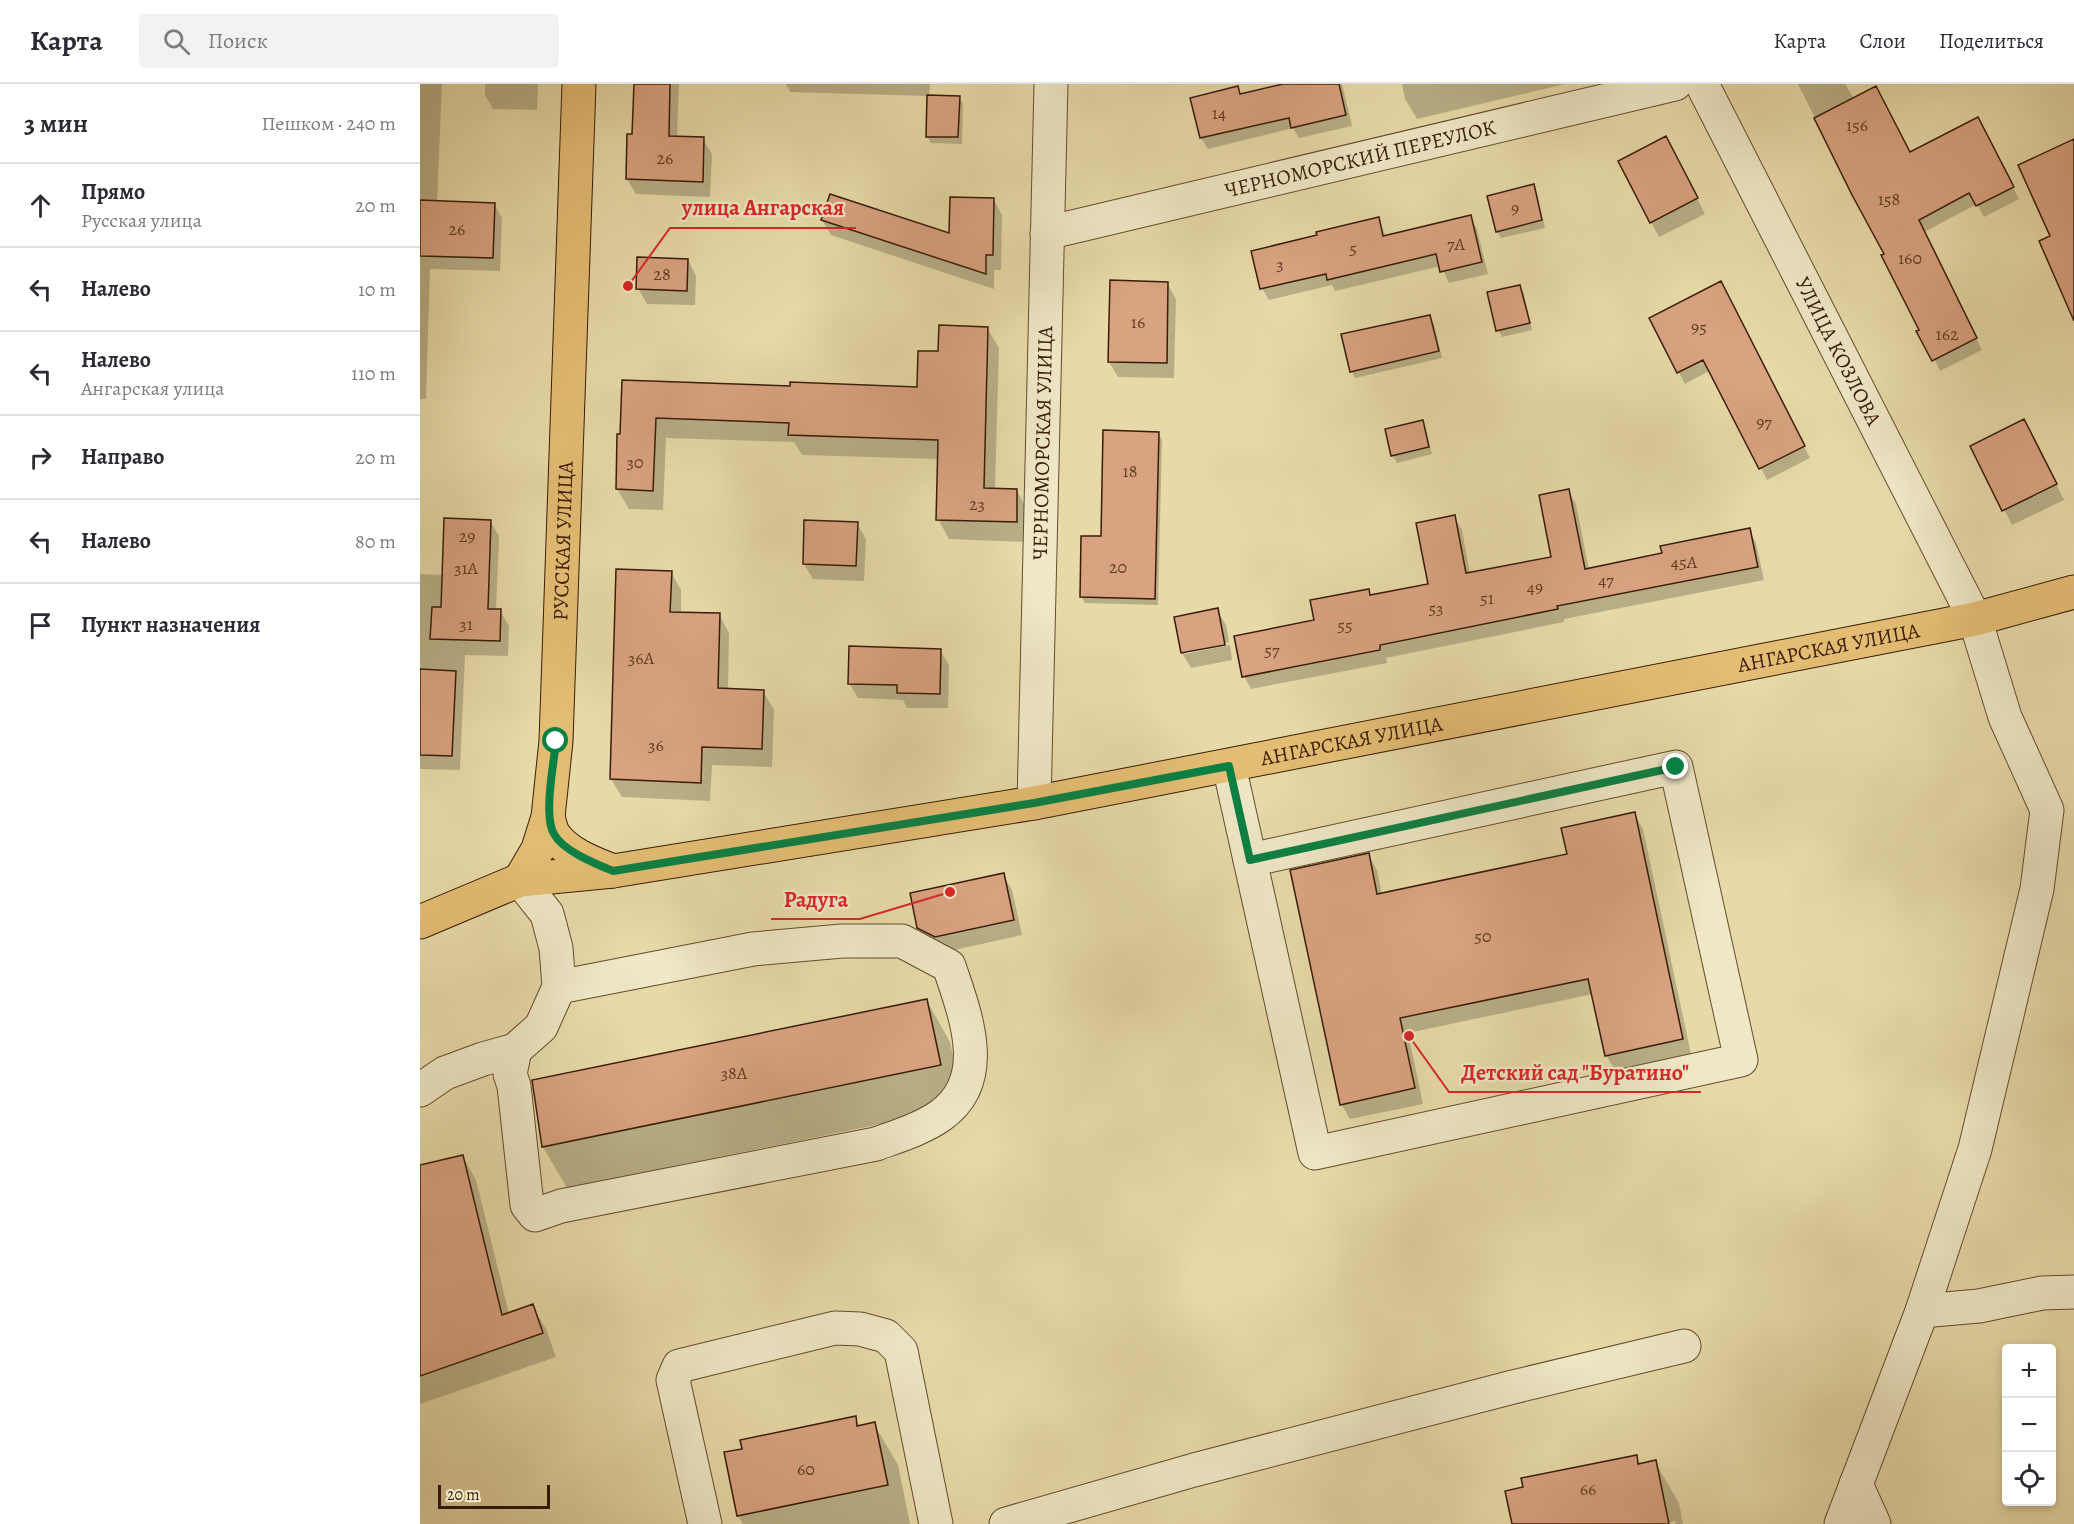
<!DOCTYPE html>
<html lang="ru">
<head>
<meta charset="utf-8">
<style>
  body { margin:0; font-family:Alegreya,serif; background:#f2f2f3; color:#2b2b33 }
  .controls { position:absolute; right:18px; bottom:18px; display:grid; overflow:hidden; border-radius:6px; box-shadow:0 3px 9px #0003 }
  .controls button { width:54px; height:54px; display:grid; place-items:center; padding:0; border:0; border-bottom:2px solid #e1e1e2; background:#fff; color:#2b2b33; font:30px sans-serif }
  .scale { position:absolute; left:18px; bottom:15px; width:112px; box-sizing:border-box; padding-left:6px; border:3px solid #381c06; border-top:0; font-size:16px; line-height:21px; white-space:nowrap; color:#381c06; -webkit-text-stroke:4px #efe7c6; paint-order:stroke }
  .stop { position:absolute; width:18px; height:18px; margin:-14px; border:4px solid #0b8043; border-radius:50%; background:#fff }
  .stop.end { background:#0b8043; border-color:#fff; box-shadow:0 2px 6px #0008 }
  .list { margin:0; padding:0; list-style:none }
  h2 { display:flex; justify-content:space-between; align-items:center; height:78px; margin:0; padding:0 24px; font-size:26px }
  h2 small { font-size:20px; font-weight:400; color:#7c7c81 }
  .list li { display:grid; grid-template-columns:39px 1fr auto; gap:18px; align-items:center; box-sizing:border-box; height:84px; padding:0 24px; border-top:2px solid #e1e1e2 }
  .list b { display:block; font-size:22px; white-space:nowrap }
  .list p { margin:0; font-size:20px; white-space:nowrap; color:#7c7c81 }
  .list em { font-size:20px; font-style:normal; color:#7c7c81 }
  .icon { flex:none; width:33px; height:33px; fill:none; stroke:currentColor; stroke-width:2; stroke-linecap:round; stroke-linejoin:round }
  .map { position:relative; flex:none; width:1654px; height:1440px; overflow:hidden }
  header { display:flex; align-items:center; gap:36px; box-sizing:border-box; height:84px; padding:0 30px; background:#fff; border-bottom:2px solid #e1e1e2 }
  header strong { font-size:28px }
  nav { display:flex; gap:33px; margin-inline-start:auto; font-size:21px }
  .search { width:420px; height:54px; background:#f2f2f3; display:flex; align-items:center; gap:15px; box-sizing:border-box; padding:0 21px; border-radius:6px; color:#7c7c81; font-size:22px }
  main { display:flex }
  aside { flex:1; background:#fff }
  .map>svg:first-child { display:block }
  .shadow { fill:#0003 }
  .building { fill:#d9a280; stroke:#381c06; stroke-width:1.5 }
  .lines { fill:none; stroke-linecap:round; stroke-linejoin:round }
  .minor-casing { stroke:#644c2e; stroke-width:35 }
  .major-casing { stroke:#381c06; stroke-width:35 }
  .minor { stroke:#efe7c6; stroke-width:33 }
  .major { stroke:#e4bd74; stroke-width:33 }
  .route { stroke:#0b8043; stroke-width:8 }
  .labels { text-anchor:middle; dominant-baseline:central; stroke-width:4.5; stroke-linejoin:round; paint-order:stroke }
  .number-label { font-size:18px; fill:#603e24 }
  .street-label { font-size:21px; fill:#381c06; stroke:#efe7c6 }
  .leader { fill:none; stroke:#d62828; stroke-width:2 }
  .callout-dot { fill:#d62828; stroke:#efe7c6; stroke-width:2 }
  .callout-label { font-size:22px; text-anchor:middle; font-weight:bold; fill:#d62828; stroke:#efe7c6; stroke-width:4.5; stroke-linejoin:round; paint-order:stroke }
</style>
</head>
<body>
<header>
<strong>Карта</strong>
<div class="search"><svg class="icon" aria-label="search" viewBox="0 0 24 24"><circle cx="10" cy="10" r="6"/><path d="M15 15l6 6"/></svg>Поиск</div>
<nav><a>Карта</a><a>Слои</a><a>Поделиться</a></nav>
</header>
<main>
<aside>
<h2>3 мин<small>Пешком · 240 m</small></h2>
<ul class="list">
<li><svg class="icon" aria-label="ahead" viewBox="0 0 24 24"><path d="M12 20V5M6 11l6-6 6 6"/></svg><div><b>Прямо</b><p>Русская улица</p></div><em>20 m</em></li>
<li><svg class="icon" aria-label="left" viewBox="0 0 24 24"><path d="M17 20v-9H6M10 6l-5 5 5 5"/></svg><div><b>Налево</b></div><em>10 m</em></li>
<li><svg class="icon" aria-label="left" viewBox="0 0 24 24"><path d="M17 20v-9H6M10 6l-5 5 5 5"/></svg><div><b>Налево</b><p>Ангарская улица</p></div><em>110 m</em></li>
<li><svg class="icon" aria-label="right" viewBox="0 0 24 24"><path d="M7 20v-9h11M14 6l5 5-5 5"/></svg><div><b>Направо</b></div><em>20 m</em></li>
<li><svg class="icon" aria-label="left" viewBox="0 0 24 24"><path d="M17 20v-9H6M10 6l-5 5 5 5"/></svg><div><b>Налево</b></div><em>80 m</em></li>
<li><svg class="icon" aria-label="arrive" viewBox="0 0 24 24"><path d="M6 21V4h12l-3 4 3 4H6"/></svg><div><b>Пункт назначения</b></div></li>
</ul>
</aside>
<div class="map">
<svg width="1654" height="1440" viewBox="0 0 1654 1440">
  <rect width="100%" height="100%" fill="#e7daa8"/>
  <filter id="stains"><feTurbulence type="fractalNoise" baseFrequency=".00333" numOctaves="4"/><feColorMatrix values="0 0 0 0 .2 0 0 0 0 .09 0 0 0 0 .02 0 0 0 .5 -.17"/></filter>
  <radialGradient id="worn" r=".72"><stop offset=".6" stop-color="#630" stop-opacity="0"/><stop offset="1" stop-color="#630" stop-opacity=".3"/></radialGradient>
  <path class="shadow" d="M0 0H22L17 118 74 120 82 134 80 187 10 185 6 315H0Z
    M65 0H118L117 26 73 25 65 11Z
    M215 0H259L257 54 283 55 292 70 290 113 216 110 207 95 213 52Z
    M366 0H510L509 13H539L543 20 542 60 511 59 507 52 508 12 370 8Z
    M869 0H922L932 42 879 54 873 44 788 65 781 54 772 15 817 4 821 11Z
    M982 0H1145L997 35 985 15Z
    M1378 0H1425L1434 15 1490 70 1564 47 1599 115 1564 133 1557 120 1504 148 1562 266 1520 287 1466 170 1433 110Z
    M1254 69 1285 130 1239 153 1231 138Z
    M1113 102 1117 109 1125 144 1081 154 1077 147Z
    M574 116 582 131 581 186H574V205L411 151 402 136 531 151Z
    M1050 133 1057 145 1068 190 1029 199 1021 182 915 207 912 201 849 216 842 204 958 134 966 153Z
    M268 176 276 192 275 221 227 220 218 204Z
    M747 199 756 215 754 294 698 293 689 278Z
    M1100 203 1104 210 1112 246 1082 253 1078 246Z
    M1307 211 1390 374 1347 396 1291 286 1265 300 1231 235Z
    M1010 232 1014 240 1022 274 935 294 931 287Z
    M567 244 579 264 575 406 597 407 608 427 607 458 529 455 518 435 519 375 382 371 374 358 246 354 243 426 209 425 197 405 204 298 371 303 498 304 519 269Z
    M1002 337 1006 345 1012 370 977 379 973 372 967 346Z
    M738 349 742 356 738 521 665 519 661 512 682 454Z
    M1612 352 1644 416 1592 441 1552 362Z
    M1148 407 1156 420 1169 486 1243 471 1329 446 1336 459 1344 496 1144 535V538L966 574 967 579 831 605 824 592 896 537 948 507 951 512 1010 501 1034 433 1042 446 1050 490 1133 474Z
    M70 437 79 452 76 526 80 527 89 542 88 572 45 571 40 686 0 685V490L24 491Z
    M437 440 446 455 444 497 393 495 384 480Z
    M251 488 261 506V529L299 530 309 549 308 606 343 607 354 626 352 683 292 681 290 717 202 713 191 695Z
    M797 526 806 541 809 558 765 567V570L810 561 812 576 771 584 762 569Z
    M520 566 529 581 528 624H487L483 616 438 614 429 599Z
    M1214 730 1223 745 1271 970 1195 986 1186 971 1173 910 988 949 1003 1020 930 1035 921 1020 948 771 957 786 962 811 1149 771Z
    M583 791 592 806 602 851 525 868 508 859 499 843Z
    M507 917 530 958 544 1023 147 1104 123 1063 114 997Z
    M43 1073 56 1096 89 1230 112 1222 126 1245 136 1273 0 1320V1083Z
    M435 1334 440 1343 454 1340 478 1381 490 1440H323L318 1432 305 1370Z
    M1216 1373 1221 1381 1235 1378 1259 1419 1263 1440H1255L1256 1437 1240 1440H1094Z"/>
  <path class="building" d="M214 0H250L249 52 284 53 283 98 206 95 207 50H212Z
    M863 0H919L926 31 871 44 869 34 780 54 770 14 818 2 820 10Z
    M1456 2 1490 68 1558 33 1594 103 1556 122 1549 109 1499 136 1557 254 1512 277 1496 247 1499 246 1461 171 1464 170 1432 111 1394 34Z
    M507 11 540 12 538 53H506Z
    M1246 52 1278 114 1230 139 1198 77Z
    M1654 55V237L1619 157 1630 152 1598 81Z
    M1114 100 1122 136 1076 148 1067 112Z
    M410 110 529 149 530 113 574 114 573 171H566V190L401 136Z
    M0 116 75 119 73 174 0 172Z
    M1051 131 1062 178 1020 188 1016 170 907 196 906 190 840 205 831 167 897 151 896 148 959 133 963 152Z
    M217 173 268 175 267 207 216 205Z
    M690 196 748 198 747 279 688 278Z
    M1301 197 1385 362 1339 385 1283 276 1257 289 1229 234Z
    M1100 201 1110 239 1076 247 1067 208Z
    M1010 231 1019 267 930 288 921 250Z
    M519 241 568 243 564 404 597 405V438L516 436 518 356 368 351 369 339 236 334 233 407 196 405 197 350H200L202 296 370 302V298L497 303 498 267H518Z
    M1604 335 1637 400 1582 427 1550 362Z
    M1003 336 1009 363 971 372 965 345Z
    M683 346 739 348 735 515 660 513 661 452H681Z
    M1149 405 1165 485 1242 469 1240 462 1330 444 1338 483 1137 522 1138 525 960 561V566L822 593 814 552 894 536 890 516 949 505 950 511 1008 500 996 439 1035 431 1046 489 1131 473 1119 411Z
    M24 434 71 436 68 525H81L80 557 10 555 12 523H21Z
    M384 436 438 438 436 482 383 480Z
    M196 485 252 487 250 528 300 529 298 604 344 606 342 665 282 663 281 699 190 695Z
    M798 524 805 561 761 569 754 533Z
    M429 562 521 565 520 610 477 609V601L428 600Z
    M0 585 36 587 32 672 0 671Z
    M1215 728 1263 955 1185 972 1168 895 980 934 995 1004 920 1021 870 786 949 769 957 810 1147 770 1141 744Z
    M584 789 594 836 515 853 497 844 490 809Z
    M507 915 521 981 122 1063 112 996Z
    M43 1071 82 1231 113 1220 123 1249 0 1292V1081Z
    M436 1332 437 1342 455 1338 468 1401 317 1432 304 1368 322 1365 320 1356Z
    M1217 1371 1218 1380 1236 1376 1249 1440H1092L1085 1407 1103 1403 1101 1394Z"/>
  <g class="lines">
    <defs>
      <g id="minor">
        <path id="s1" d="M1282 0 1555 535 1585 633 1627 726 1617 805 1555 1065 1502 1227 1421 1440"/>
        <path id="s2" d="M627 149 1255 0"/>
        <path d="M809 682 830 776"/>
        <path d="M1256 683 1321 976 895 1069 830 776Z"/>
        <path id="s3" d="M614 719 631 0"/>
        <path d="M95 966 90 990 94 1002 107 1121 115 1131 141 1122 456 1060C478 1052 501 1045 520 1032 572 996 545 930 529 882L482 857H422L333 865 139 903"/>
        <path d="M0 1006 25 989 63 975 95 966 121 943 139 903 136 864 127 830 100 796"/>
        <path d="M1502 1227 1559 1222 1622 1209 1654 1208"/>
        <path d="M1436 1400 1454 1440"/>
        <path d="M285 1440 253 1296 259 1282 415 1244 440 1245 466 1252 481 1267 516 1440"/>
        <path d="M586 1440 774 1386 1093 1303 1264 1262"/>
      </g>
      <g id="major">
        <path d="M128 733C130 739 131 747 135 752 148 770 173 779 193 787"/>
        <path id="s4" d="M100 796 118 765 128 733 136 657 159 0"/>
        <path id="s5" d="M0 838 100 796 193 787 614 719 1555 535 1654 508"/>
      </g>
    </defs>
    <use href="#minor" class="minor-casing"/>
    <use href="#major" class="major-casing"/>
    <use href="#minor" class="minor"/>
    <use href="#major" class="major"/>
  </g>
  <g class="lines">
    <path class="route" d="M136 657C134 679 123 732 134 750 143 767 176 780 193 787L614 719 809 682 830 776 1256 683"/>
  </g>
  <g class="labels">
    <g class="number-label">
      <text x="799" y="29">14</text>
      <text x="1437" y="41">156</text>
      <text x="245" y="74">26</text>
      <text x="1469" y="115">158</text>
      <text x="1095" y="124">9</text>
      <text x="37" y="145">26</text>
      <text x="1036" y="160">7А</text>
      <text x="933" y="164">5</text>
      <text x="1490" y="174">160</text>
      <text x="860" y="180">3</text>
      <text x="242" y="190">28</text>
      <text x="718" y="238">16</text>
      <text x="1279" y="243">95</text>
      <text x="1527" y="250">162</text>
      <text x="1344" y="338">97</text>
      <text x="215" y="378">30</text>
      <text x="710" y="387">18</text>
      <text x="557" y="420">23</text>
      <text x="47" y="452">29</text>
      <text x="1264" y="478">45А</text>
      <text x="698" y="483">20</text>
      <text x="46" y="484">31А</text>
      <text x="1186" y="496">47</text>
      <text x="1115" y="503">49</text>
      <text x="1067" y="514">51</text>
      <text x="1016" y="524">53</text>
      <text x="46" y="540">31</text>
      <text x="925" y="541">55</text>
      <text x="852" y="566">57</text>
      <text x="221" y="574">36А</text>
      <text x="236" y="661">36</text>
      <text x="1063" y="852">50</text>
      <text x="314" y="989">38А</text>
      <text x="386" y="1385">60</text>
      <text x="1168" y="1405">66</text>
    </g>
    <g class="street-label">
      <text stroke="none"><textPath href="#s2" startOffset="322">ЧЕРНОМОРСКИЙ ПЕРЕУЛОК</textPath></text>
      <text stroke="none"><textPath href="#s1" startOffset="300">УЛИЦА КОЗЛОВА</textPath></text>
      <text stroke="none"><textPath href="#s3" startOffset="360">ЧЕРНОМОРСКАЯ УЛИЦА</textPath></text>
      <text stroke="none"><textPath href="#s4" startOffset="346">РУССКАЯ УЛИЦА</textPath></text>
      <text stroke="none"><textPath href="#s5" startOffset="1438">АНГАРСКАЯ УЛИЦА</textPath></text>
      <text stroke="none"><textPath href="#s5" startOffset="952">АНГАРСКАЯ УЛИЦА</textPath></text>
    </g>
  </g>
  <path class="leader" d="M208 202L250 144H436M530 808L440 835H351M989 952L1029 1008H1281"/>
  <g class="callout-dot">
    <circle cx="208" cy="202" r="6"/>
    <circle cx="530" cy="808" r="6"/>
    <circle cx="989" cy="952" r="6"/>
  </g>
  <g class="callout-label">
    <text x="343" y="131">улица Ангарская</text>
    <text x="396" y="823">Радуга</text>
    <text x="1155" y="996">Детский сад "Буратино"</text>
  </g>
  <rect width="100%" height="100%" filter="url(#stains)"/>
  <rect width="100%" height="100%" fill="url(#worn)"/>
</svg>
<div class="controls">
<button>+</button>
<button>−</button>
<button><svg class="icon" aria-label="locate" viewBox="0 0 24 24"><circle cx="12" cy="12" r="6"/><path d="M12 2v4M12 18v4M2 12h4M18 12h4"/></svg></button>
</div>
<div class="scale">20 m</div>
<div class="stop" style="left:136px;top:657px"></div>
<div class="stop end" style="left:1256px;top:683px"></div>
</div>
</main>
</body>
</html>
